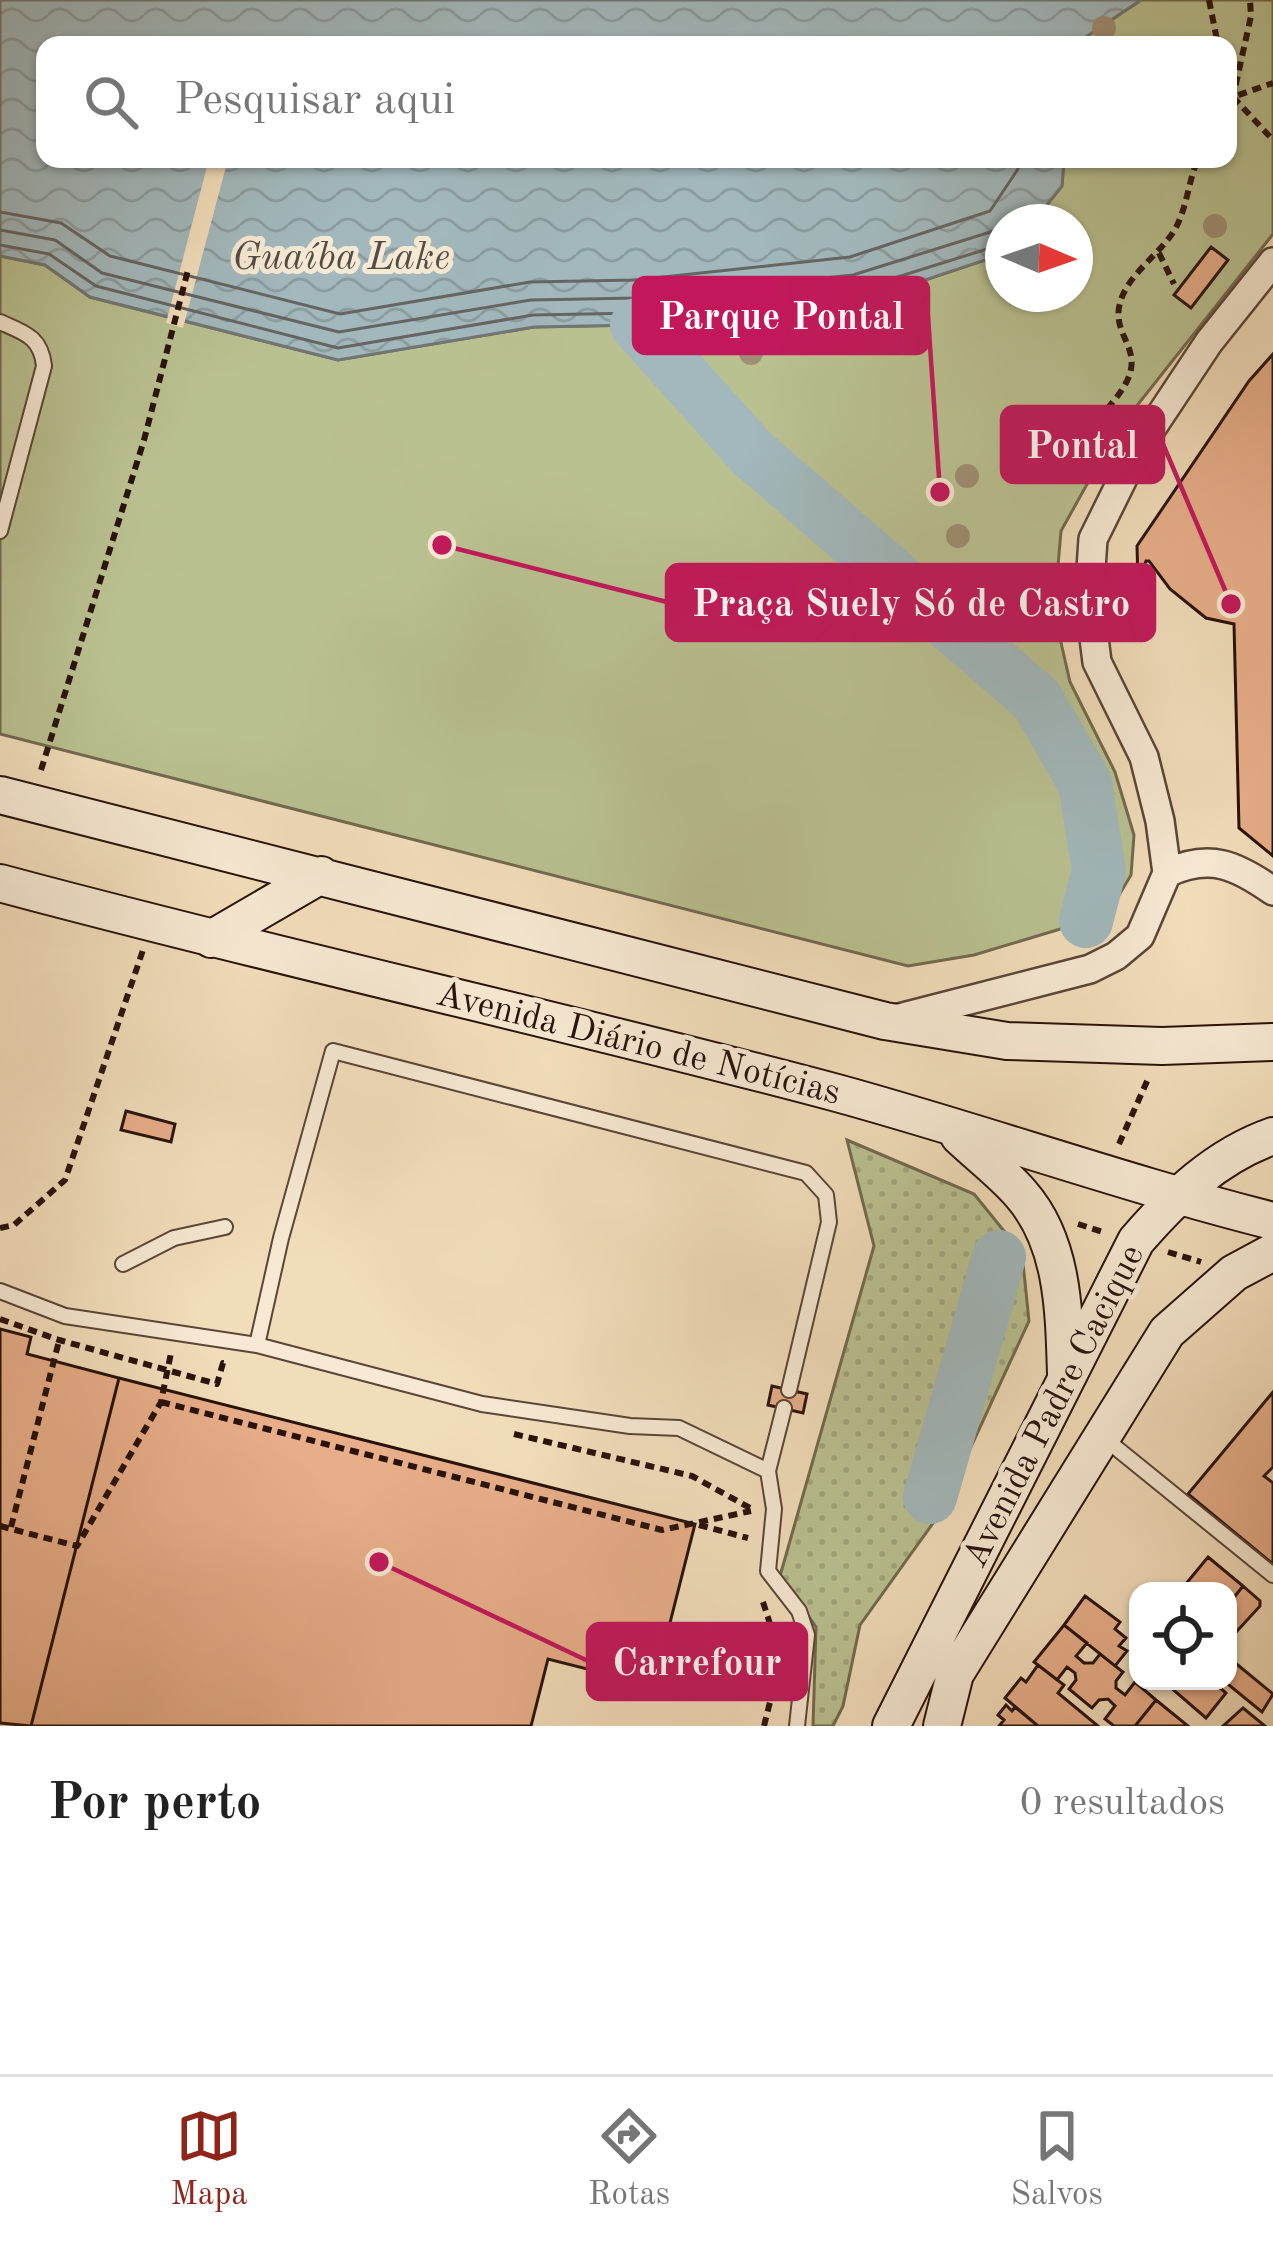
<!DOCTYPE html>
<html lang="pt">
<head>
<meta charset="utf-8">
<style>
  body { margin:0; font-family:"Old Standard TT",serif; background:#f2f2f2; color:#222 }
  .controls { position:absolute; right:36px; bottom:36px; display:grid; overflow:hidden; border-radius:24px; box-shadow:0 3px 9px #0004 }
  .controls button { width:108px; height:108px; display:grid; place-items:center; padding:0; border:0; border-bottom:3px solid #e0e0e0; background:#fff; color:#222; font:60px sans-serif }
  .compass { position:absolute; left:985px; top:204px; width:108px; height:108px; border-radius:50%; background:#fff; box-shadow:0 3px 9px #0004; rotate:92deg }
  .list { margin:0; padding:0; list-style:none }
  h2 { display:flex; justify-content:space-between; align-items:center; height:156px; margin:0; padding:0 48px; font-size:51px }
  h2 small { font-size:39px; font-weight:400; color:#767676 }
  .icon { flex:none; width:66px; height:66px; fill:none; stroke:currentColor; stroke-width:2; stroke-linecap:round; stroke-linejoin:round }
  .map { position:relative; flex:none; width:1273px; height:1726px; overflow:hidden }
  .search { position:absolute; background:#fff; box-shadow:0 3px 9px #0004; left:36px; right:36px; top:36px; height:132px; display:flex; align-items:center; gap:30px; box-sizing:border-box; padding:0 42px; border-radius:24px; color:#767676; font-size:45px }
  .sheet { height:348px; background:#fff }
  nav { display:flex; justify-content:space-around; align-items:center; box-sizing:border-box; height:168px; border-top:3px solid #e0e0e0; background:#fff; font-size:33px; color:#767676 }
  nav a { display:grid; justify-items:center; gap:6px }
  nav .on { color:#8f2418 }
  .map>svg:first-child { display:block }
  .grass { fill:url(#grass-dots); stroke:#716a4e; stroke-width:3 }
  .park { fill:#bac191; stroke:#716a4e; stroke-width:3 }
  .water { fill:url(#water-waves); stroke:#717675; stroke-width:3 }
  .pier { fill:#f2ddbb }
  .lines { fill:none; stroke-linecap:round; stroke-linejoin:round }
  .shore { stroke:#656563; stroke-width:3 }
  .river { stroke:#a2b8bc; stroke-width:54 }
  .building { fill:#e7ae89; stroke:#28120a; stroke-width:3 }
  .lane-casing { stroke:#5a4536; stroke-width:18 }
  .street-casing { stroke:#5a4536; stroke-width:32 }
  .secondary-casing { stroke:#28120a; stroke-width:40 }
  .path { stroke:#28120a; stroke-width:6; stroke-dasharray:9 6; stroke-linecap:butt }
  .lane { stroke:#f7e9d3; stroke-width:14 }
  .street { stroke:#f7e9d3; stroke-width:27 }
  .secondary { stroke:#f7e9d3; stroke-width:36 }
  .tree { fill:#9f8f74 }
  .labels { text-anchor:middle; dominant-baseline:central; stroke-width:10; stroke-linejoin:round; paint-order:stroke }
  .street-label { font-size:36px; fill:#28120a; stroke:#f7e9d3 }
  .water-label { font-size:39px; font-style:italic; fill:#534c48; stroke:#f7e9d3 }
  .leader { fill:none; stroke:#c2185b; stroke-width:4.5 }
  .callout-dot { fill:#c2185b; stroke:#f7e9d3; stroke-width:4.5 }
  .callout { fill:#c2185b; stroke:#c2185b; stroke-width:4.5 }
  .callout-label { font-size:39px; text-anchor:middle; font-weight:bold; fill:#fff }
</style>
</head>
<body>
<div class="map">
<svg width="1273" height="1726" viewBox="0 0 1273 1726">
  <defs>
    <pattern id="grass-dots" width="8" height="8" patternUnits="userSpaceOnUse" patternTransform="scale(3)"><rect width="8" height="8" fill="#bac191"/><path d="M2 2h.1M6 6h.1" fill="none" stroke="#a0a57c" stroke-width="1.8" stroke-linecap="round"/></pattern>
    <pattern id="water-waves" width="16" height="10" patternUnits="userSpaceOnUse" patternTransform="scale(3)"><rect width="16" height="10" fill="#a2b8bc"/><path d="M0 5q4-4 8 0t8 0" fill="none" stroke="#8c9da0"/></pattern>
  </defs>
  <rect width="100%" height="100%" fill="#f2ddbb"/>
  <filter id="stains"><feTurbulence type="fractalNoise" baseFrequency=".00167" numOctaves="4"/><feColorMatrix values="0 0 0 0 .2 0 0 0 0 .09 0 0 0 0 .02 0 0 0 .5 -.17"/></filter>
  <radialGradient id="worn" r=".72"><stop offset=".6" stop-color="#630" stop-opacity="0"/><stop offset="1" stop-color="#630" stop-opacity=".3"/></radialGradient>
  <path class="grass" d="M847 1140 974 1194 1022 1253 1029 1321 941 1512 860 1625 843 1706 833 1726H813L816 1627 780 1576 874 1246Z"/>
  <path class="park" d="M1141 0H1273V234L1116 432 1061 531 1054 612 1070 682 1115 772 1134 835 1131 875 1107 915 974 955 908 966 0 734V256L45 265 90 297 338 360 534 327 638 325 859 302 1003 254V294H1075V222H1033L1062 186 1064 159H1228V45H1074Z"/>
  <path class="water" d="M0 0H1141L1074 45H45V159H1064L1062 186 1033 222H1003V254L859 302 637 325 534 327 338 360 90 297 45 265 0 256Z"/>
  <path class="pier" d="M209 159H228L183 328 166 323Z"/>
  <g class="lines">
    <path class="shore" d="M0 212 61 223 110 256 340 314 530 282 635 280 850 257 990 211 1018 169 1019 159
      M0 230 55 240 102 273 339 332 531 300 636 298 853 275 1003 228
      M0 245 49 254 96 286 338 348 533 315 637 313 856 290 1003 244"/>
    <path class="river" d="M637 325 752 453 1037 700 1085 783 1099 871 1086 921
      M930 1497 999 1257"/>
  </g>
  <path class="building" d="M1211 247 1228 260 1191 308 1174 295Z
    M1273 354V856L1239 828 1234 624 1206 618 1170 589 1149 561H1146L1138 582 1137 546 1249 381Z
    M126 1111 175 1124 171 1142 121 1130Z
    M0 1329 31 1337 27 1354 119 1378 31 1726 0 1723Z
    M119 1378 695 1524 654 1686 548 1659 531 1726H31Z
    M772 1386 807 1394 803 1413 768 1405Z
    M1273 1392V1467L1264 1476 1273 1483V1564L1188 1494Z
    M1208 1557 1243 1586 1228 1605V1591H1180Z
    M1243 1586 1260 1601V1606L1228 1641V1605Z
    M1085 1596 1120 1622 1115 1629 1126 1638 1119 1646 1127 1651 1115 1666 1064 1625Z
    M1064 1625 1087 1643 1076 1656 1084 1663H1093L1100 1654 1123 1672 1116 1681V1688L1125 1695 1135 1682 1156 1700 1135 1726H1114L1105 1719 1115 1706 1108 1699 1099 1700 1092 1708 1069 1689 1076 1680 1075 1673 1067 1667 1057 1680 1034 1662Z
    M1228 1657 1273 1694 1262 1712 1224 1681H1228Z
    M1038 1665 1064 1685 1058 1693 1098 1726H1038L1005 1698 1021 1678 1026 1682Z
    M1176 1681H1212L1226 1693 1206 1718 1170 1687Z
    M1156 1700 1188 1726H1135Z
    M1006 1705 1012 1711 1015 1707 1038 1726H999L1004 1720 998 1715Z
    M1243 1708 1265 1726H1223Z"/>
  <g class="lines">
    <defs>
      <path id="lane" d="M0 322C25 333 41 337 44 366L0 531
        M123 1264 174 1238 225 1227
        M0 1291 65 1316 257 1345 482 1404 630 1426 679 1428 768 1471
        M257 1345 281 1238 333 1051 806 1173 826 1195 829 1222 789 1390
        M784 1408 768 1471 774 1509 768 1571 799 1611 807 1635 797 1726
        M1104 1438 1273 1575"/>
      <path id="street" d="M1167 873C1210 853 1236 865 1273 891
        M895 1019 1090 969 1116 956 1140 936 1167 873 1160 821 1144 757 1097 662 1089 598 1093 539 1136 452 1209 342 1273 262"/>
      <path id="secondary" d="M0 795 885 1021 1007 1041 1162 1046 1273 1042
        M0 883C278 958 559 1019 837 1093 983 1133 1126 1184 1273 1221
        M211 939 321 875
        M959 1136C979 1155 1003 1173 1021 1194 1064 1243 1064 1313 1066 1374
        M891 1726 1136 1241C1174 1197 1216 1156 1273 1136
        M942 1726 955 1674 1167 1332 1234 1273 1273 1252"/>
    </defs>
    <use href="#lane" class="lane-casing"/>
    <use href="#street" class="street-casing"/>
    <use href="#secondary" class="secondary-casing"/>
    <path class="path" d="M1209 0 1218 45
      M1228 80 1233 97 1251 16 1250 0
      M1233 97 1273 140
      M1228 105 1233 97 1273 83
      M1159 253 1174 284
      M1115 431 1101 417C1111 403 1128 387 1131 369 1136 343 1109 329 1122 297 1131 273 1160 253 1174 231 1187 209 1188 182 1198 159
      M41 770 144 440 188 270
      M1119 1144 1148 1079
      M1078 1224 1103 1232
      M0 1228 14 1225 65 1180 143 950
      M1168 1252 1201 1262
      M0 1319 59 1340 217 1384 223 1363 228 1364
      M161 1402 662 1530 751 1511
      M514 1434 692 1476 752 1509
      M699 1525 748 1538
      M0 1526 77 1546 161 1402 171 1353
      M11 1527 60 1337
      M763 1602 781 1658 764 1726"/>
    <use href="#lane" class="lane"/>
    <use href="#street" class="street"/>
    <use href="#secondary" class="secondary"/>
  </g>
  <g class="tree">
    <circle cx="1104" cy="28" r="12"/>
    <circle cx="1215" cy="226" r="12"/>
    <circle cx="751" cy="353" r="12"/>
    <circle cx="967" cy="476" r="12"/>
    <circle cx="958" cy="536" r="12"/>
  </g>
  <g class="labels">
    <g class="street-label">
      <text transform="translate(638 1045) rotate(14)">Avenida Diário de Notícias</text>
      <text transform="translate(1055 1407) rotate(-63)">Avenida Padre Cacique</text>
    </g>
    <g class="water-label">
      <text x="341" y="258">Guaíba Lake</text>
    </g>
  </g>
  <path class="leader" d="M940 492L928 316M1231 604L1163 444M442 545L667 602M379 1562L588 1661"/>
  <g class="callout-dot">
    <circle cx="940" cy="492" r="12"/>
    <circle cx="1231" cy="604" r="12"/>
    <circle cx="442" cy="545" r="12"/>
    <circle cx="379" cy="1562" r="12"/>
  </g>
  <g class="callout">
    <rect x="634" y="278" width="294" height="75" rx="12"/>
    <rect x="1002" y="407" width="161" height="75" rx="12"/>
    <rect x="667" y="565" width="487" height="75" rx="12"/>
    <rect x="588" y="1624" width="218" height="75" rx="12"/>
  </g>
  <g class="callout-label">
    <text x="781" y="329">Parque Pontal</text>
    <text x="1082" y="458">Pontal</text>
    <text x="911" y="616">Praça Suely Só de Castro</text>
    <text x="697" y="1675">Carrefour</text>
  </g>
  <rect width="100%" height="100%" filter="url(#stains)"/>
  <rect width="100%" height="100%" fill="url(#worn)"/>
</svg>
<div class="controls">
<button><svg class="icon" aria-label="locate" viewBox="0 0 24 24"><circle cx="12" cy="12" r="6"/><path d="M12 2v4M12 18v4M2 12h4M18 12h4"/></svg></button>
</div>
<svg class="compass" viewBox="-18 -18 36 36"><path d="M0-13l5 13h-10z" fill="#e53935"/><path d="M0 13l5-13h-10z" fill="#767676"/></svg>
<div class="search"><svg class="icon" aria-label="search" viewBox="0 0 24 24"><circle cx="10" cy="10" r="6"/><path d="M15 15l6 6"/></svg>Pesquisar aqui</div>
</div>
<section class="sheet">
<h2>Por perto<small>0 resultados</small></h2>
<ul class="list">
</ul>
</section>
<nav>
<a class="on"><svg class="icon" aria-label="map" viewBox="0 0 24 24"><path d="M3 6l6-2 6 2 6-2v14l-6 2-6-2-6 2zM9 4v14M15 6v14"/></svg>Mapa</a>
<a><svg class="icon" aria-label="directions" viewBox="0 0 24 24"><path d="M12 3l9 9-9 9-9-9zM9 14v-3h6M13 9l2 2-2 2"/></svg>Rotas</a>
<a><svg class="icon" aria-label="saved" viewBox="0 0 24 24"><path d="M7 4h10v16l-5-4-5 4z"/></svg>Salvos</a>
</nav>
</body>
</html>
